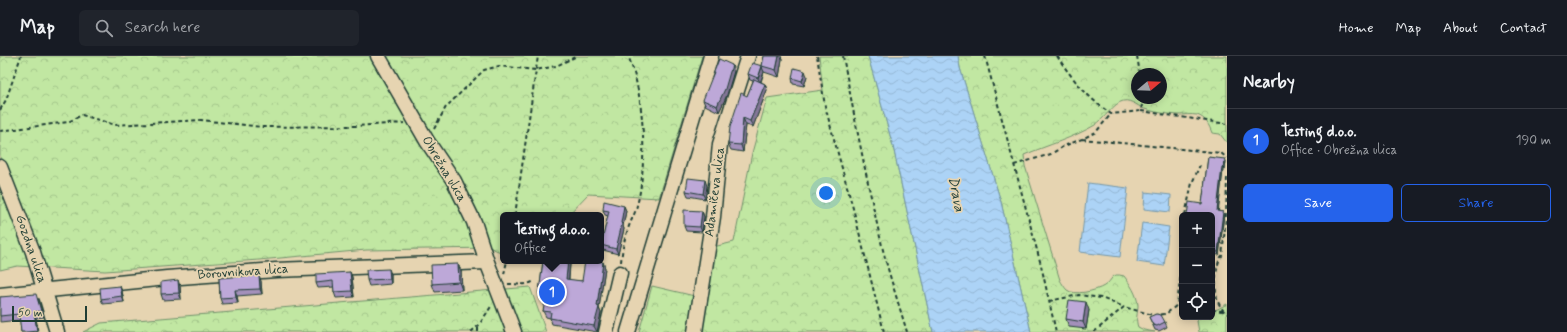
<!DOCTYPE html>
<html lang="en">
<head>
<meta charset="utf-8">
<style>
  body { margin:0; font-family:Mynerve,sans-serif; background:#20242c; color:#f1f3f6 }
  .controls { position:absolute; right:12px; bottom:12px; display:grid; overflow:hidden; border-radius:6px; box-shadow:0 2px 10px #0003 }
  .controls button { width:36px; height:36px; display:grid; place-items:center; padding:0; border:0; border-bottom:1px solid #363941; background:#171b24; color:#f1f3f6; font:20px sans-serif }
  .compass { position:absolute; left:1131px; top:12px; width:36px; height:36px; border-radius:50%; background:#171b24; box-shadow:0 2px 10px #0003; rotate:71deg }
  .scale { position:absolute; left:12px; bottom:10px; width:75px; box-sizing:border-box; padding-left:4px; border:2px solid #1f3d34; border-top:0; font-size:11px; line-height:14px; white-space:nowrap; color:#1f3d34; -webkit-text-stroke:3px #e6d4b1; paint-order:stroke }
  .you { position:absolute; left:826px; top:137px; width:14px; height:14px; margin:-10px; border:3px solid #fff; border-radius:50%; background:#1a73e8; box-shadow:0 0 0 6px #1a73e833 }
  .badge { display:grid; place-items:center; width:26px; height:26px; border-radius:50%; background:#2563eb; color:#fff; font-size:13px; font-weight:700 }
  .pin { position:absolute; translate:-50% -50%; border:2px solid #fff; box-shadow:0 1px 4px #0006 }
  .popup { position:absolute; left:500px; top:156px; width:104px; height:52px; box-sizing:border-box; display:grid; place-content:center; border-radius:6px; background:#171b24; filter:drop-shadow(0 1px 3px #0005); font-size:13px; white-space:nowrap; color:#9ea1a6 }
  .popup b { font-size:15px; color:#f1f3f6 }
  .popup::after { content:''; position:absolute; left:50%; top:100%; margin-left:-8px; border:8px solid transparent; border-top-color:#171b24 }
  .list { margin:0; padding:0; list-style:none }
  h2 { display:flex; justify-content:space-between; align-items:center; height:52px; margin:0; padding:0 16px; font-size:17px }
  h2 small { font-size:13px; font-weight:400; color:#9ea1a6 }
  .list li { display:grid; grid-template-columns:26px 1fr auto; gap:12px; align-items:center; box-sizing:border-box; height:64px; padding:0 16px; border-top:1px solid #363941 }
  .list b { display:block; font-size:15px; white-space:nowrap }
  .list p { margin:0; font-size:13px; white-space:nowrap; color:#9ea1a6 }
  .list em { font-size:13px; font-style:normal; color:#9ea1a6 }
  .actions { display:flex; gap:8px; padding:12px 16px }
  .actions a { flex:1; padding:9px 0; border:1px solid #2563eb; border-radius:6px; text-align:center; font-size:14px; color:#2563eb }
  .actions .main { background:#2563eb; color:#fff }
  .icon { flex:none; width:22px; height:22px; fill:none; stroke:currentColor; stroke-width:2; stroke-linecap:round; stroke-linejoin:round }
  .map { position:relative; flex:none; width:1227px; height:276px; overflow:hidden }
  header { display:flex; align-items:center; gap:24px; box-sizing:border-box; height:56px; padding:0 20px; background:#171b24; border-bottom:1px solid #363941 }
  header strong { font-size:19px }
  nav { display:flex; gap:22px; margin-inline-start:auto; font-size:14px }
  .search { width:280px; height:36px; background:#20242c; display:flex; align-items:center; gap:10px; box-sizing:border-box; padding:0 14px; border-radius:6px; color:#9ea1a6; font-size:15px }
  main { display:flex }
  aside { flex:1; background:#171b24 }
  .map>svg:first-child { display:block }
  .forest { fill:url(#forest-crowns); stroke:#70926b; fill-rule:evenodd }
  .water { fill:url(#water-waves); stroke:#7497a8 }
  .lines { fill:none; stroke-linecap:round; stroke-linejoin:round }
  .minor-casing { stroke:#1f3d34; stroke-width:17 }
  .path { stroke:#1f3d34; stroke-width:2; stroke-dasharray:4 3; stroke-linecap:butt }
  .minor { stroke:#e6d4b1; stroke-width:14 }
  .wall { fill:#a390ba; stroke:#1f3d34 }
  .shaded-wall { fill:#847697; stroke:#1f3d34 }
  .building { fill:#bda8d8; stroke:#1f3d34 }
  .labels { text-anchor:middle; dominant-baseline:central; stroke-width:3.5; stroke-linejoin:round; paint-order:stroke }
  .street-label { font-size:13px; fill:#1f3d34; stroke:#e6d4b1 }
  .water-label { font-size:14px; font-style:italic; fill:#26443e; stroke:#e6d4b1 }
</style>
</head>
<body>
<header>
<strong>Map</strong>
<div class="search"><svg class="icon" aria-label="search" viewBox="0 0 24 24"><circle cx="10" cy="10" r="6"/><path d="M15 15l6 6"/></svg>Search here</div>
<nav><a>Home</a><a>Map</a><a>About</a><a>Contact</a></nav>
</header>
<main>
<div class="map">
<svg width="1227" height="276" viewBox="0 0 1227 276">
  <defs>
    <pattern id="forest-crowns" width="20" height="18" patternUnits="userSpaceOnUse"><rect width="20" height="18" fill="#c1e7a2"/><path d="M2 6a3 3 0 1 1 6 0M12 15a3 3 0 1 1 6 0" fill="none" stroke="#a5c78c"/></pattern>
    <pattern id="water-waves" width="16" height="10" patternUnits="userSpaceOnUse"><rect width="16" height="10" fill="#acd3f6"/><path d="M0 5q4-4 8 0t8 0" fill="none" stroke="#94b6d4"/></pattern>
  </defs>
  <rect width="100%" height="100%" fill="#e6d4b1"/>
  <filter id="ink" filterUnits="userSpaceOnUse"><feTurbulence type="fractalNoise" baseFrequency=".025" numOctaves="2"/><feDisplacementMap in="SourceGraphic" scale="8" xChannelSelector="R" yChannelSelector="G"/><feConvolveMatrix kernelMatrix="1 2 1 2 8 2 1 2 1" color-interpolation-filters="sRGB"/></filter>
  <g filter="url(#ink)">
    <path class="forest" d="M0 0H702L659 142 588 138 568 159H503V197L491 192 366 194 259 204 105 215 17 210 0 214Z
      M819 0H868L893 90 933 276H639L652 230 703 242 713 191 734 186 752 97 767 42 823 34Z
      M958 0H1227V87L1220 78 1212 77C1209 69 1206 62 1197 59 1191 58 1184 59 1178 59 1168 58 1158 57 1148 54 1139 52 1132 43 1123 45 1114 47 1104 63 1095 69 1073 82 1048 89 1024 99L1025 110 1060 224C1062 227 1064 231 1067 234 1074 240 1096 235 1104 230 1114 224 1110 216 1124 220 1130 228 1137 238 1138 249 1138 257 1135 263 1138 271L1144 274 1155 276H1031L1001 146 960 12ZM1137 18H1161V42H1137Z
      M530 231 546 276H83L101 267Z
      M1227 248V276H1199L1197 265 1201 261H1212V256Z"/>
    <path class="water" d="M868 0H958L960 12 1001 146 1031 276H933L893 90Z
      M1088 127 1128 132 1120 201 1080 196Z
      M1145 136 1171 139 1170 156 1144 153Z
      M1142 167 1169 171 1164 210 1137 206Z"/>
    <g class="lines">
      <defs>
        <path id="minor" d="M378 0 427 85 454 125 474 166 487 206 514 276
          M0 111 33 196 57 276
          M0 239 167 222 276 214 487 206
          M606 276 620 217
          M628 276 711 0
          M695 276 713 161 720 88 748 0"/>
      </defs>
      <use href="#minor" class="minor-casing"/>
      <path class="path" d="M817 0 825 50 854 156 884 276
        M843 0C855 65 868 130 883 194 890 222 899 249 907 276
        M985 0 1041 209 1056 276
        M1057 0C1072 23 1088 42 1111 58L1141 55 1143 42
        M1137 0 1140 18
        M0 54 6 44 21 0
        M1141 55 1227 68
        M434 73 446 51 484 14 499 10 536 14 556 10 577 0
        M0 75 68 66 82 59 115 69 201 64 262 71 355 70 405 67
        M1082 83 1221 97 1227 102
        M1014 109 1051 98 1064 90 1082 83 1096 76 1111 58
        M1227 122 1226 163 1222 200C1215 207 1214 236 1218 246 1220 250 1223 255 1227 258
        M515 159 538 0
        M1185 159 1192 127 1200 109
        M1182 180 1180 193 1181 216 1177 249 1182 250
        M621 206C622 195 624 184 628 173 630 166 634 160 636 153 648 113 645 39 628 0
        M504 218 507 205
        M508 228C517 228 527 230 534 225
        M1049 245 1079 239 1101 242 1124 251
        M1212 254 1223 255
        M471 276 479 269 492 249
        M478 276V270
        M1094 276 1124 251 1153 259 1166 258 1177 249"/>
      <use href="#minor" class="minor"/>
    </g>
    <path class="wall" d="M764 0H781L782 3 779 21 764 16 761 26 765 28 767 34 753 71 746 69 743 96 731 94 728 88 753 25 750 24 748 18 762 10Z
      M734 15 727 39 719 56 705 49 703 44Z
      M807 20 804 30 793 28 792 22Z
      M1208 101 1226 105 1225 114H1223L1218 155 1223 156 1224 158 1219 199 1212 198V159L1202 148Z
      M707 130 705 143 688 140 686 135Z
      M624 150 626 155 623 170 624 173 618 198 603 194 601 189 608 160 605 159 603 154Z
      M702 155 704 161 702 176 686 175 684 170Z
      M543 205H569L570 208 569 224 582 225 603 206 605 212 599 252 601 257 597 276 552 268 550 262 546 261 543 255 546 244 541 243 539 237Z
      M458 208 461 215 462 234 435 236 432 228Z
      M350 216 352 221 354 241 336 242 334 236V231L318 232 316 227Z
      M391 218V228L369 230 367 224Z
      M219 222 261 225 262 238 237 240 238 247 222 248 220 242Z
      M180 230 181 243 163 244 161 238Z
      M122 235 124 246 103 248 101 243Z
      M0 241 38 244 44 261 36 262 38 276H21L20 264 0 266Z
      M1089 254 1086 273 1069 271 1066 263Z
      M1149 261 1165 266 1167 271 1159 275 1155 274Z"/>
    <path class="shaded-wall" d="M779 0H781L782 3 779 21 776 14Z
      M732 9 734 15 727 39 719 56 717 50Z
      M762 11 764 16 760 27 758 22Z
      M805 15 807 20 804 30 802 25Z
      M765 28 767 34 753 71 750 65Z
      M743 62 746 69 743 96 741 89Z
      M1225 103 1226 105 1225 114 1224 111Z
      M1222 111 1223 114 1218 158 1217 155Z
      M705 124 707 130 705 143 703 138Z
      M624 150 626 155 623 170 624 173 618 198 616 193Z
      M702 155 704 161 702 176 700 171Z
      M1223 156 1224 158 1219 199 1218 196Z
      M568 205H569L570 208 568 229 566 223Z
      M603 206 605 212 599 252 601 257 597 276 594 270 597 250Z
      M458 208 461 215 462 234 459 226Z
      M389 213 391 218V228L390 223Z
      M350 216 352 221 354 241 352 235Z
      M259 219 261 225 262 238 260 233Z
      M178 224 180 230 181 243 179 237Z
      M120 230 122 235 124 246 122 240Z
      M235 234 237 240 238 247 236 241Z
      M1086 246 1089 254 1086 273 1083 266Z
      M34 256 36 262 38 276H37V275Z"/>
    <path class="building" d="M764 0H779L776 14 762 10Z
      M719 3 732 9 725 33 717 50 703 44Z
      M752 7 762 10 758 22 748 18Z
      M794 12 805 15 802 25 792 22Z
      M754 23 765 28 750 65 743 62 741 89 728 88 730 71 741 37 747 40Z
      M1208 101 1225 103 1224 111H1222L1217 155 1223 156 1218 196 1212 195V159H1187L1189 146 1202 148Z
      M688 122 705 124 703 138 686 135Z
      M604 145 624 150 621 167 622 168 616 193 601 189 609 155 603 154Z
      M684 154 702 155 700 171 684 170Z
      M543 205H568L566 223 582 225 585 205H594L603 206 597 250 599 251 594 270 550 262 551 256 543 255 547 238 539 237Z
      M458 208 459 226 432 228 431 209Z
      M389 213 390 223 367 224 366 214Z
      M350 216 352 235 334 236 333 225 316 227V218Z
      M259 219 260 233 235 234 236 241 220 242 219 222Z
      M178 224 179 237 161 238V226Z
      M120 230 122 240 101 243 100 232Z
      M36 238 41 255 34 256 37 275 28 276H21L19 258 0 260V241Z
      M1069 244 1086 246 1083 266 1066 263Z
      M1156 258 1161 259 1165 266 1157 270 1153 269 1149 261Z"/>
  </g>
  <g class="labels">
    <g class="street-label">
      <text transform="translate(444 113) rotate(59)">Obrežna ulica</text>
      <text transform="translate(715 136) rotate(-83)">Adamičeva ulica</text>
      <text transform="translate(31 193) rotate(71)">Gozdna ulica</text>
      <text transform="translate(243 216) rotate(-4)">Borovnikova ulica</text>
    </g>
    <g class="water-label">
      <text transform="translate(956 138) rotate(79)">Drava</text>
    </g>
  </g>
</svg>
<div class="controls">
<button>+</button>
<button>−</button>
<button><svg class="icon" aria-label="locate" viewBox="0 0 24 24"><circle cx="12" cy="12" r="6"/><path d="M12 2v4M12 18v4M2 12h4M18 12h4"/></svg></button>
</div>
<svg class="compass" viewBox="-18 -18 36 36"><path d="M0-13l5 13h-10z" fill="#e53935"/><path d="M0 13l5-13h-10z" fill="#9ea1a6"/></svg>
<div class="scale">50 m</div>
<div class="you"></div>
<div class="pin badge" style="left:552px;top:236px">1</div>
<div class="popup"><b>Testing d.o.o.</b>Office</div>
</div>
<aside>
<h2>Nearby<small></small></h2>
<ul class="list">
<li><span class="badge">1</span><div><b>Testing d.o.o.</b><p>Office · Obrežna ulica</p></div><em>190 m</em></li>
</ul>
<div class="actions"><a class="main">Save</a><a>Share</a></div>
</aside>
</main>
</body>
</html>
